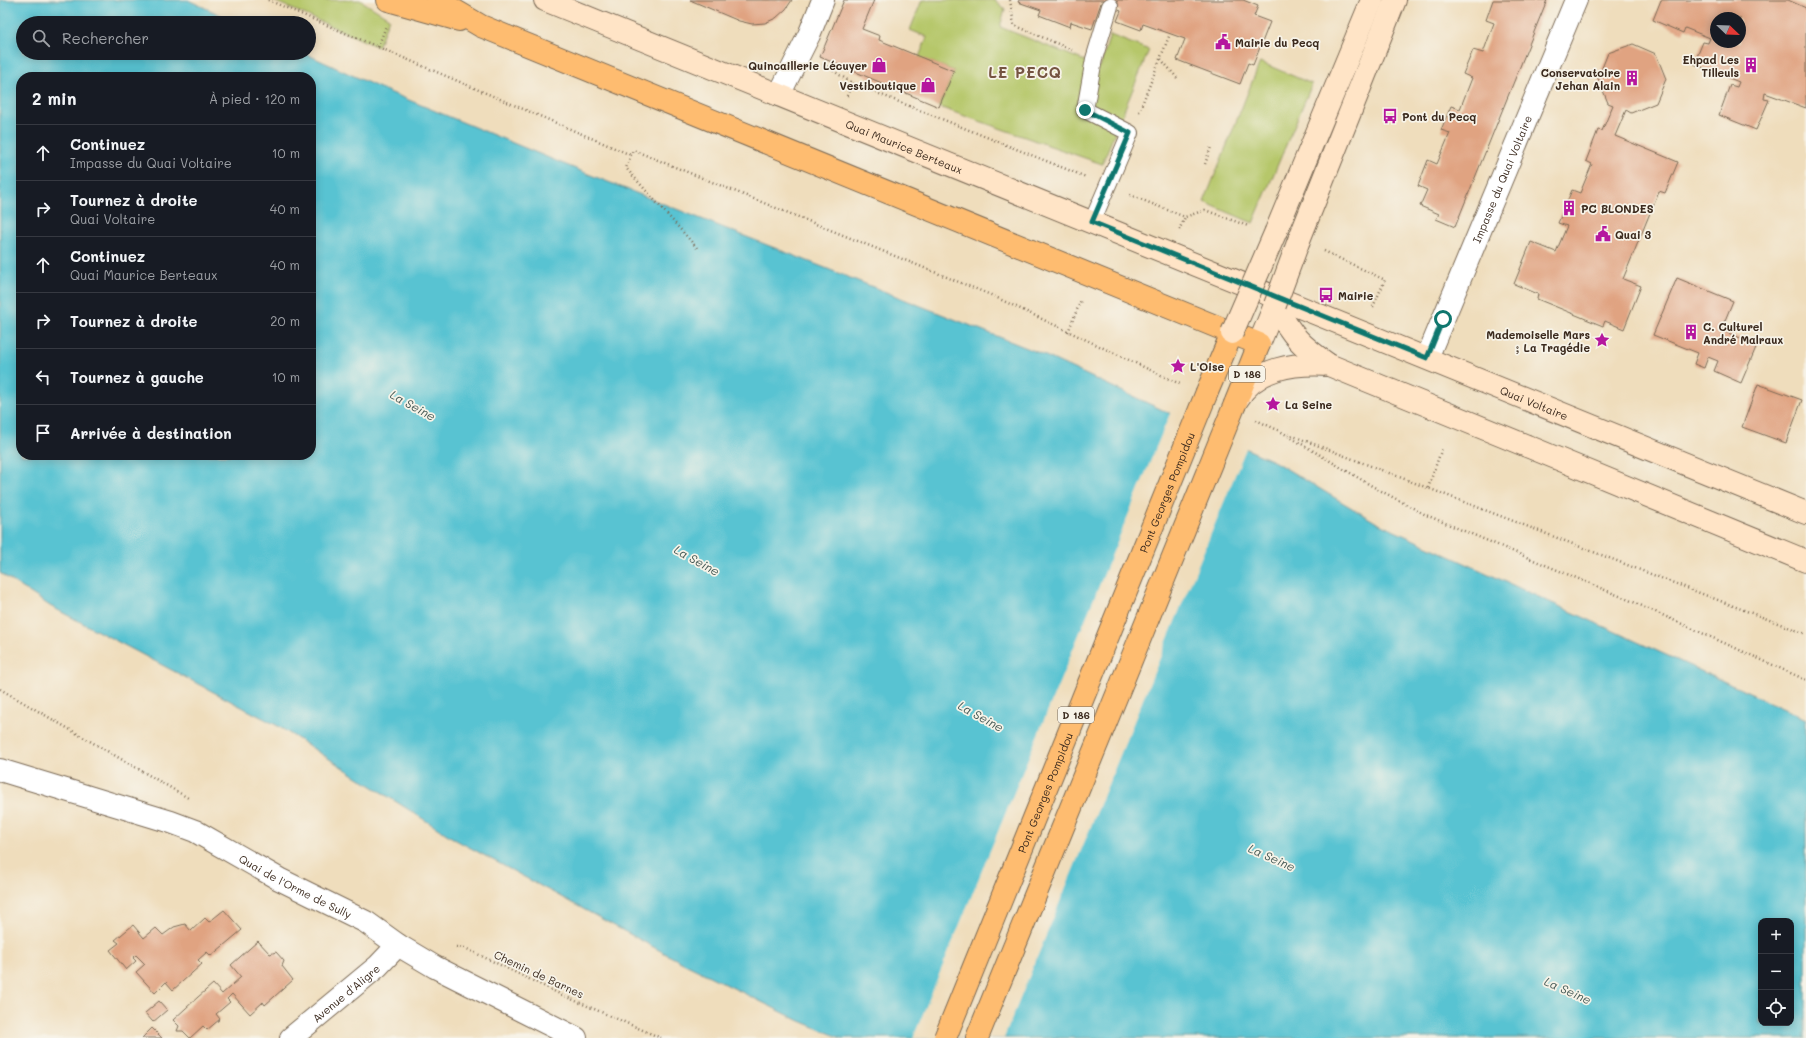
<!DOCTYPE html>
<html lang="fr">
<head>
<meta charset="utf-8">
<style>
  body { margin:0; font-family:Mali,sans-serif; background:#20242c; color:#f1f3f6 }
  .controls { position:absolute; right:12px; bottom:12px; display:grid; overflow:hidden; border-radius:8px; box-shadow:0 2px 10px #0003 }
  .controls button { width:36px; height:36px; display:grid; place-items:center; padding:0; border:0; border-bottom:1px solid #363941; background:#171b24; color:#f1f3f6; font:20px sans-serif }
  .compass { position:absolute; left:1710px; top:12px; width:36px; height:36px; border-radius:50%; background:#171b24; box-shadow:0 2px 10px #0003; rotate:113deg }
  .stop { position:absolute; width:12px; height:12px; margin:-9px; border:3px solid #0f766e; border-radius:50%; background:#fff }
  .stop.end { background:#0f766e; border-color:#fff; box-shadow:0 1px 4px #0008 }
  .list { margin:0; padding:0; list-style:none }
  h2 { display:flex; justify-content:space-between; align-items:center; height:52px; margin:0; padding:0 16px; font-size:17px }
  h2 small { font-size:13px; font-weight:400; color:#9ea1a6 }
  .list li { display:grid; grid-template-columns:26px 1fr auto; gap:12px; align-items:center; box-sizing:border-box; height:56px; padding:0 16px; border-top:1px solid #363941 }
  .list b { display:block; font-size:15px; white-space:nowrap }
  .list p { margin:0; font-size:13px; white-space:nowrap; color:#9ea1a6 }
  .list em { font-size:13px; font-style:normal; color:#9ea1a6 }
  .icon { flex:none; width:22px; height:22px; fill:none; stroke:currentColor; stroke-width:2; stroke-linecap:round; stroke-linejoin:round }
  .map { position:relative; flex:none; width:1806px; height:1038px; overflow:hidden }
  .search { position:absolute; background:#171b24; box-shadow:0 2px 10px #0003; left:16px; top:16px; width:300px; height:44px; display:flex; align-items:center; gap:10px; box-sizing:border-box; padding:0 14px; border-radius:22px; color:#9ea1a6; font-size:15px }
  .panel { position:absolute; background:#171b24; box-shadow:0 2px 10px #0003; left:16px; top:72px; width:300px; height:388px; border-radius:16px }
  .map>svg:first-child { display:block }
  .green { fill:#b6c76a; stroke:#787844 }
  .water { fill:#58c3d2; stroke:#4a7678; fill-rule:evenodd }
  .pier { fill:#efddbc }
  .building { fill:#e0a381; fill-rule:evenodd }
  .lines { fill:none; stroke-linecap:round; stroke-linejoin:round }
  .service-casing { stroke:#7a6955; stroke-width:18 }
  .minor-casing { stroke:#7a6955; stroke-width:24 }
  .secondary-casing { stroke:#7a6955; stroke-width:24 }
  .primary-casing { stroke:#7a6955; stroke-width:24 }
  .path { stroke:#7a6955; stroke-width:2.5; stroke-dasharray:1 3; stroke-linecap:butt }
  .service { stroke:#fff; stroke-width:16 }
  .minor { stroke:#fff; stroke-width:22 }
  .secondary { stroke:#ffe4c6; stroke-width:22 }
  .primary { stroke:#febc70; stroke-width:22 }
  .secondary-bridge-casing { stroke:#7a6955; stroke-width:24; stroke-linecap:butt }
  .primary-bridge-casing { stroke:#7a6955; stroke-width:24; stroke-linecap:butt }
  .secondary-bridge { stroke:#ffe4c6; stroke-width:22 }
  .primary-bridge { stroke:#febc70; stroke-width:22 }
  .route { stroke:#0f766e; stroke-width:5 }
  .labels { text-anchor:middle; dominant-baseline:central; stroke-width:3.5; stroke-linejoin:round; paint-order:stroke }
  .shield { fill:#f7f3e8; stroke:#73665b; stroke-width:1 }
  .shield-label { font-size:10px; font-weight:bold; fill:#3b2a1e }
  .poi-label { font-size:11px; font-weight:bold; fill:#3b2a1e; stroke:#f7f3e8; text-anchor:start }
  .street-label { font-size:11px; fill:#3b2a1e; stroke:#f7f3e8 }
  .water-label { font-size:12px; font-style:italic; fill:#445854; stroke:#f7f3e8 }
  .district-label { font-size:15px; font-weight:bold; letter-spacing:1px; fill:#755441; stroke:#f7f3e8 }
</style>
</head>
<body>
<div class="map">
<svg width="1806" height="1038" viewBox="0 0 1806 1038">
  <rect width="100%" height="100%" fill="#f7f3e8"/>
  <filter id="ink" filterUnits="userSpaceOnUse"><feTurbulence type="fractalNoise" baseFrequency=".025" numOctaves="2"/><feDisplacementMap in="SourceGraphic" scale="8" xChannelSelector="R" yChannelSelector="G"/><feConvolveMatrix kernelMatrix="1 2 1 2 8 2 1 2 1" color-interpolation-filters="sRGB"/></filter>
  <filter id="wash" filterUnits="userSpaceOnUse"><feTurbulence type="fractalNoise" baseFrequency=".012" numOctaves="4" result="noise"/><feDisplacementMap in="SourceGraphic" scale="16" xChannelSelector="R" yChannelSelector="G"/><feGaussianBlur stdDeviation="0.9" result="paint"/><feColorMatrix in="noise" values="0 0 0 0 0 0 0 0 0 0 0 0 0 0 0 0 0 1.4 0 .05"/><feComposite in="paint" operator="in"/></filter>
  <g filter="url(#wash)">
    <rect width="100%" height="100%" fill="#efddbc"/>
    <path class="green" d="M272 0H360L389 18 378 47Z
      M922 0H995L1005 9 1000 27 1100 67 1110 35 1149 50 1102 164 939 107 954 71 919 57 927 37 910 30Z
      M1260 62 1312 84 1253 223 1204 202Z"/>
    <path class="water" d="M0 0H188L238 23H23V53H304L382 89 588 174 1037 352 1275 462 1377 523 1806 719V1038H841L800 1021 681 962 456 840 278 726 50 606 0 573ZM21 77H311V455H21ZM1761 921H1791V1023H1761Z"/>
    <path class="pier" d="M1171 411 1247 446 1004 1038H913Z"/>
    <g id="blocks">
      <path class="building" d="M690 0H792L786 9 776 18 765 23 752 24 739 21Z
        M844 0H874L862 29 880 36 879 40 954 71 939 107 820 57Z
        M1019 0H1243L1258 6 1254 16 1270 22 1253 65 1248 63 1240 84 1177 60 1185 39 1143 24 1141 30 1117 21 1121 11 1101 3 1092 29 1071 22 1070 27 1039 15 1041 10 1018 2Z
        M1493 0H1547L1455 227 1436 219 1439 214 1420 206 1427 190 1418 186 1428 160 1437 164 1450 133 1441 130 1451 106 1460 109 1472 78 1463 74 1473 50 1483 53 1494 23 1486 20Z
        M1661 0H1788L1806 8V108L1765 93 1764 99 1769 100 1756 130 1719 115 1730 85 1737 87 1739 82 1694 64 1703 42 1708 43 1710 38 1685 28 1683 33 1653 20ZM1716 18H1740V42H1716Z
        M1633 44 1656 54 1666 79 1656 103 1631 113 1626 110 1615 136 1678 162 1665 193 1659 191 1623 279 1641 286 1624 329 1605 321 1603 326 1537 299 1538 294 1514 284 1531 242 1556 252 1567 226 1558 223 1572 190 1580 193 1592 164 1586 161 1598 130 1602 131 1613 105 1608 103 1598 78 1608 53Z
        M1677 278 1733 301 1721 330 1757 345 1741 383 1714 371 1718 361 1708 357 1704 368 1694 364 1698 353 1653 335Z
        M1758 384 1802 400 1786 443 1742 427Z
        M224 910 242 930 211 956 207 952 198 960 202 964 173 990 166 982 155 993 136 972 145 964 136 955 133 958 136 961 126 970 110 950 119 943 115 940 133 925 144 938 156 928 163 935 174 927 185 924 191 931 205 918 209 922Z
        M258 941 270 954 276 952 284 961 282 966 293 980 265 1005 263 1002 250 1014 232 994 227 999 230 1002 216 1014 220 1019 207 1030 203 1026 190 1038 183 1031H177L179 1026 173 1020 198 997 213 984 222 994 241 977 231 965Z
        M159 1001 167 1010 153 1022 145 1013Z
        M152 1028 162 1038H142Z"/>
    </g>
  </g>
  <g filter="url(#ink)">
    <use href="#blocks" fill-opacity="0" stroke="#7a6955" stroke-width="1"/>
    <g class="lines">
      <defs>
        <path id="service" d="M1092 222 1130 133 1085 110 1094 59 1110 6"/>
        <g id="minor">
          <path d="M779 95 809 35 823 0"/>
          <path id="s1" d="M1427 358 1576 0"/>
          <path id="s2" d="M0 770 171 822 195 831 279 879 366 922 398 945 435 967 576 1038"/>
          <path id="s3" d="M291 1038 378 966 398 945"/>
        </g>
        <g id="secondary">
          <path id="s4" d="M545 0 1806 513"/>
          <path d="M1276 231 1372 0"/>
          <path d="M1299 240 1395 0"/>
          <path d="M1275 305C1292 336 1300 345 1329 365"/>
          <path d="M1259 344 1275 305"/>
          <path d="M1237 400C1257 367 1293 363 1329 365"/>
          <path d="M1527 446 1806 561"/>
        </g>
        <path id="primary" d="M388 0 459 20
          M437 0 481 26 1259 344 1235 404
          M1207 392 1232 333
          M977 1038 1123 680"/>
      </defs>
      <use href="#service" class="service-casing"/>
      <use href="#minor" class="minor-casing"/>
      <use href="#secondary" class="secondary-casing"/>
      <use href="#primary" class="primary-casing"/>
      <path class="path" d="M268 0 631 155
        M1010 0 1014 25 1072 50
        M378 47 386 26
        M1161 59 1177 78
        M823 64 852 83 1086 177
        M847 96 852 83
        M1139 112 1170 34
        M1205 164 1211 147
        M1130 195 1185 217 1205 210 1248 226
        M1179 230 1185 217
        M697 248 626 168 633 150 991 295 1182 385
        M1324 251 1385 280 1372 309
        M1068 332 1081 300
        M1256 420 1280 431 1372 486 1426 515 1629 600 1806 680
        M1288 434 1806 634
        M1428 488 1442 448
        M0 689 190 799
        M456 947 465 948 562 995 661 1038"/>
      <use href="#service" class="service"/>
      <use href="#minor" class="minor"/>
      <use href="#secondary" class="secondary"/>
      <use href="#primary" class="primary"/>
      <defs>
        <path id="secondary-bridge" d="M1275 305 1299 240
          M1232 333 1276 231
          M1329 365 1527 446"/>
        <g id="primary-bridge">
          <path d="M1123 680 1235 404"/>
          <path id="s5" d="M945 1038 1207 392"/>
        </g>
      </defs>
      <use href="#secondary-bridge" class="secondary-bridge-casing"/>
      <use href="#primary-bridge" class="primary-bridge-casing"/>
      <use href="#secondary-bridge" class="secondary-bridge"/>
      <use href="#primary-bridge" class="primary-bridge"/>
    </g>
  </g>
  <g class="lines" filter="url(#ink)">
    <path class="route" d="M1085 110 1130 133 1092 222 1427 358 1443 319"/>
  </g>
  <defs>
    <symbol id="civic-bare" viewBox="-9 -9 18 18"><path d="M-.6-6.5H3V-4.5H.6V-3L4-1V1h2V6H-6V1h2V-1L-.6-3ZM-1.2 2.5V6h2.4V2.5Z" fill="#b5179e" stroke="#f7f3e8" stroke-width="2.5" paint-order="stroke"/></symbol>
    <symbol id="shop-bare" viewBox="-9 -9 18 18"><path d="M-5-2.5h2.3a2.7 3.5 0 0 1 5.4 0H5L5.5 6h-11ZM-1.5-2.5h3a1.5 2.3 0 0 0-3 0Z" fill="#b5179e" stroke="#f7f3e8" stroke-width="2.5" paint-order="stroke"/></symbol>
    <symbol id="building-bare" viewBox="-9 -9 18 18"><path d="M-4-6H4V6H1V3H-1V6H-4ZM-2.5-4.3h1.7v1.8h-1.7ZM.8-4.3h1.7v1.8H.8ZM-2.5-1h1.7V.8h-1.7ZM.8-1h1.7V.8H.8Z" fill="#b5179e" stroke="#f7f3e8" stroke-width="2.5" paint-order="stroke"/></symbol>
    <symbol id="bus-bare" viewBox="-9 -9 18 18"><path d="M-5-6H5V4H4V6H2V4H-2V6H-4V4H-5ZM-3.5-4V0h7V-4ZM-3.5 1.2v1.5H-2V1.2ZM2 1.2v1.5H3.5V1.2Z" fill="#b5179e" stroke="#f7f3e8" stroke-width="2.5" paint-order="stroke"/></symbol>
    <symbol id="sight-bare" viewBox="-9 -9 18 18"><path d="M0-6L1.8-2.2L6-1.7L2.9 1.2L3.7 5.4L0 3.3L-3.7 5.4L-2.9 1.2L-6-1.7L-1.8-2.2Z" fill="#b5179e" stroke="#f7f3e8" stroke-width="2.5" paint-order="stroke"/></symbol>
  </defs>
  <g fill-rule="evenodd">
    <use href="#civic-bare" x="1212" y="31" width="22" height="22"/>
    <use href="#shop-bare" x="868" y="54" width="22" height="22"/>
    <use href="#building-bare" x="1740" y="54" width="22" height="22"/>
    <use href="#building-bare" x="1621" y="67" width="22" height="22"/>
    <use href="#shop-bare" x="917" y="74" width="22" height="22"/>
    <use href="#bus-bare" x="1379" y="105" width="22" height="22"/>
    <use href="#building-bare" x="1558" y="197" width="22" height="22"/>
    <use href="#civic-bare" x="1592" y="223" width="22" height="22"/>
    <use href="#bus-bare" x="1315" y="284" width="22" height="22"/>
    <use href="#building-bare" x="1680" y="321" width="22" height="22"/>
    <use href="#sight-bare" x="1591" y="329" width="22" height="22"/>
    <use href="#sight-bare" x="1167" y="355" width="22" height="22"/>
    <use href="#sight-bare" x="1262" y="393" width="22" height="22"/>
  </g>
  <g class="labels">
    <g class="shield">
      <rect x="1229" y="366" width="36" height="16" rx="3"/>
      <rect x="1058" y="707" width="36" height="16" rx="3"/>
    </g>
    <g class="shield-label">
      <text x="1247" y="374">D 186</text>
      <text x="1076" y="715">D 186</text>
    </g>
    <g class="poi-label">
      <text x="1235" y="42">Mairie du Pecq</text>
      <text x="1739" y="59" text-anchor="end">Ehpad Les<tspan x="1739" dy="13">Tilleuls</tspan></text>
      <text x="867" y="65" text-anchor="end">Quincaillerie Lécuyer</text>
      <text x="1620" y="72" text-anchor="end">Conservatoire<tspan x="1620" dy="13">Jehan Alain</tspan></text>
      <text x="916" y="85" text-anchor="end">Vestiboutique</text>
      <text x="1402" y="116">Pont du Pecq</text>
      <text x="1581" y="208">PC BLONDES</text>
      <text x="1615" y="234">Quai 3</text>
      <text x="1338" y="295">Mairie</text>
      <text x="1703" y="326">C. Culturel<tspan x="1703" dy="13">André Malraux</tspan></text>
      <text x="1590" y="334" text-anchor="end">Mademoiselle Mars<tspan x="1590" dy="13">; La Tragédie</tspan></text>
      <text x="1190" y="366">L'Oise</text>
      <text x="1285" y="404">La Seine</text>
    </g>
    <g class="street-label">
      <text stroke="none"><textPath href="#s4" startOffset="388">Quai Maurice Berteaux</textPath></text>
      <text stroke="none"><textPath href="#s1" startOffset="194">Impasse du Quai Voltaire</textPath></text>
      <text stroke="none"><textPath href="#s4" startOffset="1068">Quai Voltaire</textPath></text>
      <text stroke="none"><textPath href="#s5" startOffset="589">Pont Georges Pompidou</textPath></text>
      <text stroke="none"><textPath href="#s5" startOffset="265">Pont Georges Pompidou</textPath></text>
      <text stroke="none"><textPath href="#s2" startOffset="319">Quai de l'Orme de Sully</textPath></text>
      <text transform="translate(539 974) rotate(25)">Chemin de Barnes</text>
      <text stroke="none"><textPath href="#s3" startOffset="71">Avenue d'Aligre</textPath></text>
    </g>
    <g class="water-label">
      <text transform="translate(413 405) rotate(29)">La Seine</text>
      <text transform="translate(697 560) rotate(29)">La Seine</text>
      <text transform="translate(981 716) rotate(29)">La Seine</text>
      <text transform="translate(1272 857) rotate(24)">La Seine</text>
      <text transform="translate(1568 990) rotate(24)">La Seine</text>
    </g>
    <g class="district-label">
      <text x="1025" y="72">LE PECQ</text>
    </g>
  </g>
</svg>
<div class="controls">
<button>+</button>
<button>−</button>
<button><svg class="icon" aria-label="locate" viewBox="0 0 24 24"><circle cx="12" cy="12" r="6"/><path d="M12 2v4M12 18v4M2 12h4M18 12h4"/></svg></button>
</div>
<svg class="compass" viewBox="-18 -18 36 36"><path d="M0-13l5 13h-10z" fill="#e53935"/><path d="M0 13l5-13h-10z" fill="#9ea1a6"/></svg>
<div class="stop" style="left:1443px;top:319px"></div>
<div class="stop end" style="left:1085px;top:110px"></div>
<div class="search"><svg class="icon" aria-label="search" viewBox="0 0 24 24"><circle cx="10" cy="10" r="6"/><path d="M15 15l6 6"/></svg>Rechercher</div>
<section class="panel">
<h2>2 min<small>À pied · 120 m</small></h2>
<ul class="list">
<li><svg class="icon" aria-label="ahead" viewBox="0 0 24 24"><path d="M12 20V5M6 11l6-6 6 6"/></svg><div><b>Continuez</b><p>Impasse du Quai Voltaire</p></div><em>10 m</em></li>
<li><svg class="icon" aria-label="right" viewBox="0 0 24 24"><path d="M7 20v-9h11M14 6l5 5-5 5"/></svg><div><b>Tournez à droite</b><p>Quai Voltaire</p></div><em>40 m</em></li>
<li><svg class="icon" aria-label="ahead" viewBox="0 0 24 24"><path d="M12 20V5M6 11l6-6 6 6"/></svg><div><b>Continuez</b><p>Quai Maurice Berteaux</p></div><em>40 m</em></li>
<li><svg class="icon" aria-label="right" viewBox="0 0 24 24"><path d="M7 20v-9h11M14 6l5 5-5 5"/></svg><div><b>Tournez à droite</b></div><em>20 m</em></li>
<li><svg class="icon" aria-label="left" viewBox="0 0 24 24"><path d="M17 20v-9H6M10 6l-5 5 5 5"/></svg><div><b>Tournez à gauche</b></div><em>10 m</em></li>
<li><svg class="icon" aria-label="arrive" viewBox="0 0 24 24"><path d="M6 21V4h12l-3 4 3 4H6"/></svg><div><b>Arrivée à destination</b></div></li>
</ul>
</section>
</div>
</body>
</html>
